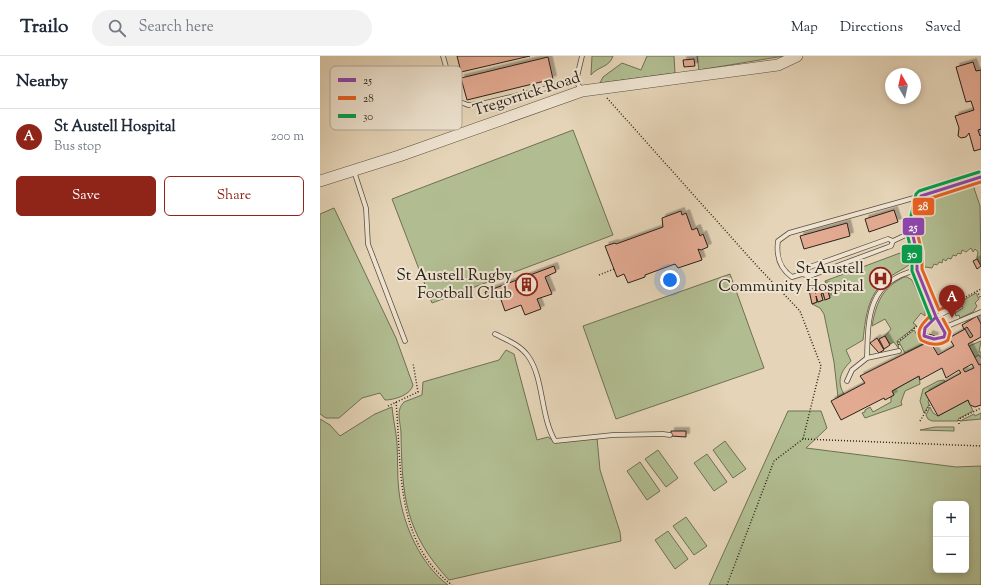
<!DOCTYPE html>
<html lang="en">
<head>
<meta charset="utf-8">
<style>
  body { margin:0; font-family:"Sorts Mill Goudy",serif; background:#f2f2f3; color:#1f2937 }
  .controls { position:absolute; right:12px; bottom:12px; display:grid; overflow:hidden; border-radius:6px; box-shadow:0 2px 6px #0003 }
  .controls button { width:36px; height:36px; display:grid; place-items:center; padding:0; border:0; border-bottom:1px solid #e0e1e3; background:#fff; color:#1f2937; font:20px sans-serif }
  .compass { position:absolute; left:565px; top:12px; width:36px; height:36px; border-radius:50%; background:#fff; box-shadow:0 2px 6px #0003; rotate:351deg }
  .you { position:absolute; left:350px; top:224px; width:14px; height:14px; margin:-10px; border:3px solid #fff; border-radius:50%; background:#1a73e8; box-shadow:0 0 0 6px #1a73e833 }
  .badge { display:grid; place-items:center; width:26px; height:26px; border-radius:50%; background:#8f2418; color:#fff; font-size:13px; font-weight:700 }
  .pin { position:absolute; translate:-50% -33px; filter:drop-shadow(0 1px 2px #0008) }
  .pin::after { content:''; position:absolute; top:21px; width:14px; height:12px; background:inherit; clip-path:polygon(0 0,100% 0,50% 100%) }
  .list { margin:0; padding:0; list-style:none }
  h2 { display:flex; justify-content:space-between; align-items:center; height:52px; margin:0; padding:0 16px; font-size:17px }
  h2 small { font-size:13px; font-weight:400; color:#747a83 }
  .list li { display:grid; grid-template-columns:26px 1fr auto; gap:12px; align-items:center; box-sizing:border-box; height:56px; padding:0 16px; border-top:1px solid #e0e1e3 }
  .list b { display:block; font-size:15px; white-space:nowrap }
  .list p { margin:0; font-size:13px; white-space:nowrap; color:#747a83 }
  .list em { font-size:13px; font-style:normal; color:#747a83 }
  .actions { display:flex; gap:8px; padding:12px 16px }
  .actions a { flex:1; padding:9px 0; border:1px solid #8f2418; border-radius:6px; text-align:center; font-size:14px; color:#8f2418 }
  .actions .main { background:#8f2418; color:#fff }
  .icon { flex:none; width:22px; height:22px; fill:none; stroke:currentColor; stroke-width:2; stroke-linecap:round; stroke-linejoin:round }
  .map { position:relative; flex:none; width:661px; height:529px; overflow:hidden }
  header { display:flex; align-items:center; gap:24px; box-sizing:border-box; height:56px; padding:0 20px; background:#fff; border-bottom:1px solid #e0e1e3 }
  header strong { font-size:19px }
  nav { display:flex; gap:22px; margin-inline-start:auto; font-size:14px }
  .search { width:280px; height:36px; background:#f2f2f3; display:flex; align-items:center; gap:10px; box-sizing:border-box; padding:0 14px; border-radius:22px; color:#747a83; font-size:15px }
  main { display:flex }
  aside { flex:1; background:#fff }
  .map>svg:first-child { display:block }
  .green { fill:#b1bd91; stroke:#6e7055; fill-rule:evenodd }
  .building { fill:#e3aa92; stroke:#2b2219; fill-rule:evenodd; filter:url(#shadow) }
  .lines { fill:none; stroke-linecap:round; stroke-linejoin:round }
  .service-casing { stroke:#5a4e40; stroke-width:5.5 }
  .tertiary-casing { stroke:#5a4e40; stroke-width:12 }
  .path { stroke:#2b2219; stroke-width:1.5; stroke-dasharray:1 2; stroke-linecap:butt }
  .service { stroke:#eee3d0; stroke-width:4 }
  .tertiary { stroke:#eee3d0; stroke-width:11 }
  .bus-1-casing { stroke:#eee3d0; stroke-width:6 }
  .bus-2-casing { stroke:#eee3d0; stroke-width:6 }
  .bus-3-casing { stroke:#eee3d0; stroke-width:6 }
  .bus-1 { stroke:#8e44ad; stroke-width:3 }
  .bus-2 { stroke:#e86222; stroke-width:3 }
  .bus-3 { stroke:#029f4e; stroke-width:3 }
  .labels { text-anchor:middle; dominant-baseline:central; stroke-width:4; stroke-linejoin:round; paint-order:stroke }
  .street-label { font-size:16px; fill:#2b2219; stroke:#eee3d0 }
  .poi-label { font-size:16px; fill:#2b2219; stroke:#eee3d0; text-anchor:end }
  .key { fill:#eee3d0; stroke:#b4a999; stroke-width:1 }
  .key-label { font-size:11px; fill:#2b2219 }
  .line-badge { stroke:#eee3d0; stroke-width:1.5 }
  .badge-label { font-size:11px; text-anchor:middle; font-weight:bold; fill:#fff }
</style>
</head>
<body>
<header>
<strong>Trailo</strong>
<div class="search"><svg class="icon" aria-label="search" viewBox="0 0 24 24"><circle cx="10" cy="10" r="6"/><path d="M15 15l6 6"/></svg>Search here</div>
<nav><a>Map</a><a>Directions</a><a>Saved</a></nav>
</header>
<main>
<aside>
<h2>Nearby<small></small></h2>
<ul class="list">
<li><span class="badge">A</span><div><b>St Austell Hospital</b><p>Bus stop</p></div><em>200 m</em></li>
</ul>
<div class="actions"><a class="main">Save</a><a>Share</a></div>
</aside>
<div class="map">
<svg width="661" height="529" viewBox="0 0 661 529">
  <defs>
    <filter id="shadow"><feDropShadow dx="3.5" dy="-3.5" stdDeviation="0" flood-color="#0004"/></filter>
  </defs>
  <rect width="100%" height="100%" fill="#e5d4b7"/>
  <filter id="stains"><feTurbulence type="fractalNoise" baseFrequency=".005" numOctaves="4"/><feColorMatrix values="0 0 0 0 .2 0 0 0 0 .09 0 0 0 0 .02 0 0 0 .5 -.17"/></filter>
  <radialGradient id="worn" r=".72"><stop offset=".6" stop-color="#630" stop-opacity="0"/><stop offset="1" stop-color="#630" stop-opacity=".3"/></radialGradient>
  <path class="green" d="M272 0H293C289 12 278 10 271 19Z
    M327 0H354L355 17 280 27 283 21 302 7 321 14Z
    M377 0H464L379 14Z
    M253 74 293 179 112 247 72 143Z
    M653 129 660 150 661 210 657 202 658 196 655 193 653 196 651 192 646 196 642 194 641 198 638 197 636 200 633 199 631 203 628 202 626 205 623 203 622 207 619 206 617 209 614 208 612 212 605 211 602 206V200L596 182V172L605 147 612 141Z
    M14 152 76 282 93 329C91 339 74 344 65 344L60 337 42 342 19 362H6L0 358V158Z
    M580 197 583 203 590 208C584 213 577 216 571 220 548 236 546 258 543 284L526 294 531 305C521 315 516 325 524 338L518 341 514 306 504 258 500 252 492 248 510 242 505 225Z
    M410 218 444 312 296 363 263 270Z
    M584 221H587L592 224 605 252V260L601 257 593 267 596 269 594 272 577 285 579 293 574 286 570 288 565 280 571 273 565 263 552 270C556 247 562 232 584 221Z
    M656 237 659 243 655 247 657 250 653 256 640 262 639 259 636 260 635 257 643 252 640 246Z
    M594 274 603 288 585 297 579 286Z
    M661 285 659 296H661V302L659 299 655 301 649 290Z
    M186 294 194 298 217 384 228 381 235 386 277 382 280 414 300 476 301 485 129 524C85 477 82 440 81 378 81 367 75 355 84 346L102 339 103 326 179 304Z
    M599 320 600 328 585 335 581 346 582 349 545 362 542 357 545 356V354L550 351 553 356 571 346V341L574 339 572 335Z
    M624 324 625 326 608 345 609 349 604 357 600 345 603 333 618 325Z
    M648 344 653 355 638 363V365H612L608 363 606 359 610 351 613 357 618 360Z
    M72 351C73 363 76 375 77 387 78 404 77 420 79 436 83 469 101 509 128 529H0V363L10 369 20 380 55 358Z
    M468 355H501L507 372 486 392 636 411 661 410V529H389ZM616 448H646V514H616Z
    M661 357V363L640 365 654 358 655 360Z
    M615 371H634V375L600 374Z
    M405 385 426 413 413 422 393 394Z
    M338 394 358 422 346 431 325 403Z
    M387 398 407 426 394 435 374 407Z
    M320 406 340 435 327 444 307 415Z
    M366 461 387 490 374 499 353 470Z
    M348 475 368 503 355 513 335 484Z"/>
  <path class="building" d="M137 0H210L141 16Z
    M228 1 233 23 147 44 141 22Z
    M374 3 375 10 364 11 363 4Z
    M653 6 656 15 661 14V73L658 74 660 80 661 79V93L654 95 649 77 646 81 641 82 638 80 639 72 635 60 654 54 651 45 646 46 636 11Z
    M574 154 578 166 549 176 545 163Z
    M361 155 362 159 366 157 372 174 377 172 380 180 383 178 388 191 381 194 378 193 382 204 358 212 355 208 325 219V221L308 227 304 218 297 221 285 190 295 187 296 188 343 171 342 162Z
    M527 167 530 180 484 193 480 180Z
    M657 203 661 210 657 213 653 205Z
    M234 210 236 216 225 221 232 238 217 243 221 253 205 259 201 249 185 255 179 238 168 243 165 236Z
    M506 229 510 242 505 244 503 237 501 238 503 244 498 246 496 240 497 246 492 248 489 234 493 233 495 237H496L495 232 499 231 501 235H502L501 230Z
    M657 260 661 268V281L648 288 659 309 661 308V349L655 351 650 349 648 344 618 360 605 337 641 317 639 314 626 322 622 312 600 324 599 320 572 335 574 339 565 344 564 342 521 364 511 345 545 327 540 320 606 287 609 278 615 280 612 289 618 299 634 290 629 282 645 273 650 282 653 280 647 271 644 273 642 269ZM652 308 654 312 645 316 643 313Z
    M565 280 570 289 564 293 559 283Z
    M557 282 564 294 559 297 550 287Z
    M351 375H366V381L351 380Z"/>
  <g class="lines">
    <defs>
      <path id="service" d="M123 0 130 25 140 46 148 49 161 48 256 25
        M262 35 256 25 262 0
        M34 115 46 152 48 188 85 285
        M592 176 573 185 571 190 568 191 490 220 482 218 472 221C459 212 456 200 458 185L469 177 601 140
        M482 218 487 212 568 183 573 185
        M623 272 661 256
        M175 278C187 284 200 289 208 300 224 322 220 359 235 385L293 379 343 378 350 379
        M608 282 603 277C608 262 624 257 636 251
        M614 284 624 281 625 277 616 261 597 214V197L592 176 601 140 661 121
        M579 295 547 302C548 260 548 225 597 214
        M527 325 532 314 547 302"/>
      <path id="tertiary" d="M0 125 79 100 262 35 458 9 477 0"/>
    </defs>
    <use href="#service" class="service-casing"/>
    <use href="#tertiary" class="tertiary-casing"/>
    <path class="path" d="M287 42 437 210 480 255 501 310 483 383
      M279 219 294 213
      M657 235 661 243
      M638 245 661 233
      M579 289 578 286 597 270
      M76 346C82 409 74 486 132 529
      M68 350 98 336 93 307
      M600 365 611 347
      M639 368V363L661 352
      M407 529 454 405 483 383 661 390"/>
    <use href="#service" class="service"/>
    <use href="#tertiary" class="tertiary"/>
    <defs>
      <path id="bus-1" d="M616 261 625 277 624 281 614 283 604 280 605 272Z
        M616 261 597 214V197L592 176 601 140 661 121"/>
      <path id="bus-2" d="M634 247 619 254 602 213V196L597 176 605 144 661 126
        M610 260C604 266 595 274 601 284 610 289 620 290 628 284L630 276 623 263"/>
      <path id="bus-3" d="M611 263 592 215V198L587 177 596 138 599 135 659 116"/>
    </defs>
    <use href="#bus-1" class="bus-1-casing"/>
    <use href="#bus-2" class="bus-2-casing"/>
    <use href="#bus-3" class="bus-3-casing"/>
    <use href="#bus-1" class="bus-1"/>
    <use href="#bus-2" class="bus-2"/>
    <use href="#bus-3" class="bus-3"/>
  </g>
  <defs>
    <symbol id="hospital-ring" viewBox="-11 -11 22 22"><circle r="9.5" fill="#eee3d0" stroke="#8f2418" stroke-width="1.5"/><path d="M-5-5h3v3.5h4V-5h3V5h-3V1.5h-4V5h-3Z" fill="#8f2418"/></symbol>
    <symbol id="building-ring" viewBox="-11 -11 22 22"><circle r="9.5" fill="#eee3d0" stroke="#8f2418" stroke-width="1.5"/><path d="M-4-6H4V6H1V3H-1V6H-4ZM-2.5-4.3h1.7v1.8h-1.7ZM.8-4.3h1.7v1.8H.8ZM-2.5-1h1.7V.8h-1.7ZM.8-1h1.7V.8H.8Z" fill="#8f2418"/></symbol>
  </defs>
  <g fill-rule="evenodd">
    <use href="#hospital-ring" x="548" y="210" width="25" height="25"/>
    <use href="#building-ring" x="194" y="216" width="25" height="25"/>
  </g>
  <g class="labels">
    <g class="street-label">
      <text transform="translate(207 39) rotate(-18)">Tregorrick Road</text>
    </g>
    <g class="poi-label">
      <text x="544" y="213">St Austell<tspan x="544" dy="18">Community Hospital</tspan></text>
      <text x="192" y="220">St Austell Rugby<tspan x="192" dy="18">Football Club</tspan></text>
    </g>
  </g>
  <rect x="10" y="10" width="132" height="64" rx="6" class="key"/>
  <rect x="18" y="22" width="18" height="4" fill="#8e44ad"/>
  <rect x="18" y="40" width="18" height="4" fill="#e86222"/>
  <rect x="18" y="58" width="18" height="4" fill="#029f4e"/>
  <g class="key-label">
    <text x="43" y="28">25</text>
    <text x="43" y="46">28</text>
    <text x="43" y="64">30</text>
  </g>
  <g class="line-badge">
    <rect x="592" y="141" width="23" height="19" rx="4" fill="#e86222"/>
    <rect x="582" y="161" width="23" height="19" rx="4" fill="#8e44ad"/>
    <rect x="581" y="188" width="22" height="20" rx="4" fill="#029f4e"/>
  </g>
  <g class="badge-label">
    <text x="603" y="154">28</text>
    <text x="593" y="175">25</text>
    <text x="592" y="202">30</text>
  </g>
  <rect width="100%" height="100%" filter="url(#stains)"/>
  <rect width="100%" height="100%" fill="url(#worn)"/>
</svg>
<div class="controls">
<button>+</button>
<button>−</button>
</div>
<svg class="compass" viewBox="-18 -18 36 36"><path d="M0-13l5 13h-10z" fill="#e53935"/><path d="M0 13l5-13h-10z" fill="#747a83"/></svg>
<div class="you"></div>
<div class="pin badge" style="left:632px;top:262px">A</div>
</div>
</main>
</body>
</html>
